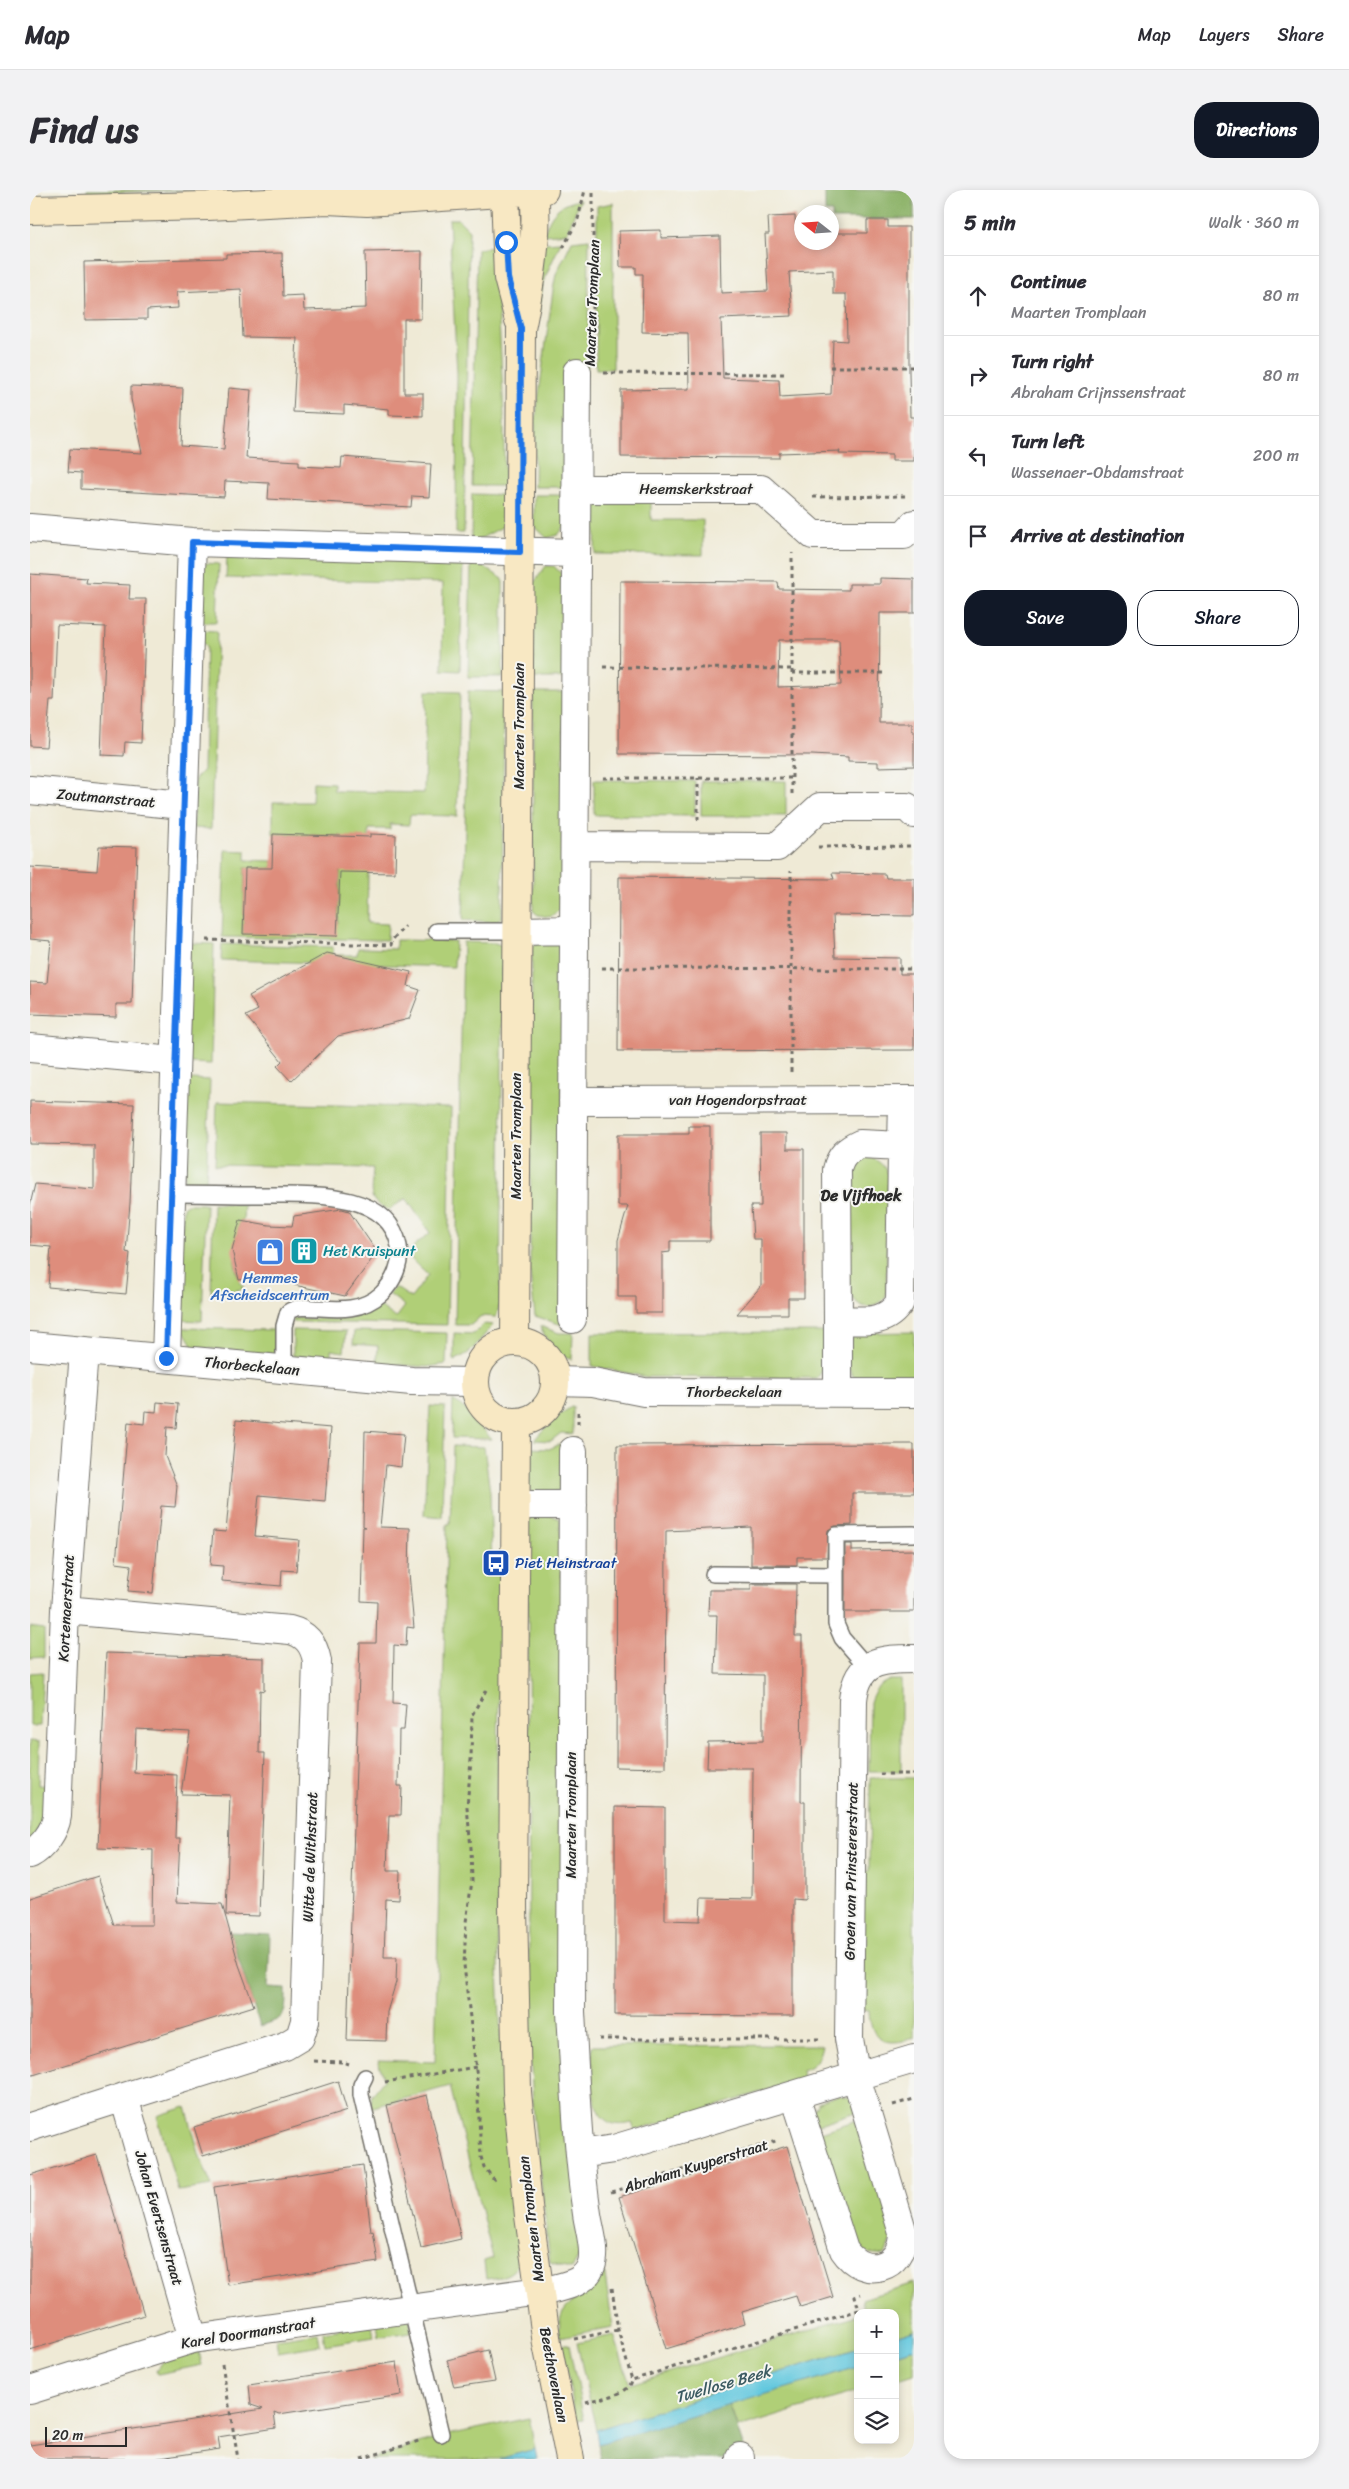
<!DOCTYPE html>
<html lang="en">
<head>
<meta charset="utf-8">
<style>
  body { margin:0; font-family:Sriracha,sans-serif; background:#f2f2f3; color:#2b2b33 }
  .controls { position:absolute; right:15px; bottom:15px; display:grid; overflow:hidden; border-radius:10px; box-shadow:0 2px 8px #0003 }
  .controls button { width:45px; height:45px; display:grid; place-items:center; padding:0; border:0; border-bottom:1px solid #e1e1e2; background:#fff; color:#2b2b33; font:25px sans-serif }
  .compass { position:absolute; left:764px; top:15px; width:45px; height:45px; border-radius:50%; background:#fff; box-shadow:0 2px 8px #0003; rotate:287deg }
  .scale { position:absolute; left:15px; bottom:12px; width:82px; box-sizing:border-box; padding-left:5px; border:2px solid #2b2b2b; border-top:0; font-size:14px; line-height:18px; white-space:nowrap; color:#2b2b2b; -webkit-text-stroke:4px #f6f6f2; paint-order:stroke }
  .stop { position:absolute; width:15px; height:15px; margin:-11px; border:4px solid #1a73e8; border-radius:50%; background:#fff }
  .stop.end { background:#1a73e8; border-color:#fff; box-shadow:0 1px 5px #0008 }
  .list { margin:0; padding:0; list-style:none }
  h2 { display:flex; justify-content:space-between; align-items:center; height:65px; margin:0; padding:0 20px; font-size:21px }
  h2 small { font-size:16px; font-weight:400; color:#7c7c81 }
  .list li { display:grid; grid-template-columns:32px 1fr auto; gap:15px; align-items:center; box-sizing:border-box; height:80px; padding:0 20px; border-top:1px solid #e1e1e2 }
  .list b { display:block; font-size:19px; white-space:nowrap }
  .list p { margin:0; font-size:16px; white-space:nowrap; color:#7c7c81 }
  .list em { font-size:16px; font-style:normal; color:#7c7c81 }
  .actions { display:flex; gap:10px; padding:15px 20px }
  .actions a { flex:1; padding:11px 0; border:1px solid #111827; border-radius:20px; text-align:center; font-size:18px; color:#111827 }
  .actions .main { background:#111827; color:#fff }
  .icon { flex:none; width:28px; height:28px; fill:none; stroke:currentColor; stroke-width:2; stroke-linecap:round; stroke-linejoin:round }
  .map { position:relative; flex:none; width:884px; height:2269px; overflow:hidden; border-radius:20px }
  header { display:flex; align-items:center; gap:30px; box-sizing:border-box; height:70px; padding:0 25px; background:#fff; border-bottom:1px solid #e1e1e2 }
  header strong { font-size:24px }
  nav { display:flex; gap:28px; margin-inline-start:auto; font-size:18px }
  .intro { display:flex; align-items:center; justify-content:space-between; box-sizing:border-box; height:120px; padding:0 30px }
  h1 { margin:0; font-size:35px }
  .button { padding:12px 22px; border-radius:20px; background:#111827; color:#fff; font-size:18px; font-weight:700 }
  main { display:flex; gap:30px; padding:0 30px }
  aside { flex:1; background:#fff; border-radius:20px; box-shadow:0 2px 8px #0003 }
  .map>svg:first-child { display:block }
  .green { fill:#b0cf77; stroke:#6e7d51 }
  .forest { fill:#8cb268; stroke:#5c6e4a }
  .water { fill:#61c7de; stroke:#467984 }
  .building { fill:#de8d7c; fill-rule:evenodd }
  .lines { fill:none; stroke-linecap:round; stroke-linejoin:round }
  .lane-casing { stroke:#706e67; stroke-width:18 }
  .street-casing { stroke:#706e67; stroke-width:30 }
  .secondary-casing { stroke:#706e67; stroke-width:30 }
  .path { stroke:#706e67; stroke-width:3; stroke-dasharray:4 4; stroke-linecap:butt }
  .lane { stroke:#fff; stroke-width:15 }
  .street { stroke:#fff; stroke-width:28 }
  .secondary { stroke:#f8e8c3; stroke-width:28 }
  .route { stroke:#1a73e8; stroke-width:6 }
  .labels { text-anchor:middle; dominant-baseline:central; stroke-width:4; stroke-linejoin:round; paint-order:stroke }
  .street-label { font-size:15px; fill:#2b2b2b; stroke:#f6f6f2 }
  .culture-label { font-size:15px; fill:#0d838f; stroke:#f6f6f2; text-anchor:start }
  .shop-label { font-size:15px; fill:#366cbe; stroke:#f6f6f2 }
  .transit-label { font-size:15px; fill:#164399; stroke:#f6f6f2; text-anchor:start }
  .neighbourhood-label { font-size:16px; font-weight:bold; fill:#2b2b2b; stroke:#f6f6f2 }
  .water-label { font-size:16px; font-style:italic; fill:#3b5a61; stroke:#f6f6f2 }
</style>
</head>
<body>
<header>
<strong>Map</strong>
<nav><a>Map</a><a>Layers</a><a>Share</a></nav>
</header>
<div class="intro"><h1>Find us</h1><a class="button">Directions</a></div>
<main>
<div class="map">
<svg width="884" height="2269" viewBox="0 0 884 2269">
  <rect width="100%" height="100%" fill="#f6f6f2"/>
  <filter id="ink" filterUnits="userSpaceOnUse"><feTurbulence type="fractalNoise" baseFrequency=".02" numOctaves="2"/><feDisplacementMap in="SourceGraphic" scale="10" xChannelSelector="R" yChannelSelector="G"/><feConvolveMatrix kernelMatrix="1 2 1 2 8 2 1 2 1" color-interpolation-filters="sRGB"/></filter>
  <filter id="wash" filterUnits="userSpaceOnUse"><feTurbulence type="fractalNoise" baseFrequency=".0096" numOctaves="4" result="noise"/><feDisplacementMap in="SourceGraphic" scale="20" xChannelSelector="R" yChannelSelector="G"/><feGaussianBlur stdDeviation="1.12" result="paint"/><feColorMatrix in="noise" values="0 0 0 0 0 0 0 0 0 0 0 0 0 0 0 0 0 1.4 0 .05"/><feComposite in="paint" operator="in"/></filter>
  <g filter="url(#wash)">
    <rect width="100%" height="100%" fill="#efead6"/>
    <path class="green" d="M57 0H184L57 3Z
      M550 10 537 43 514 45C519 25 528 13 550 10Z
      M583 13V179H566L567 16Z
      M419 29H428L439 40 434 343H426L427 183Z
      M559 49 558 175 536 297H504L505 233 523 100 526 84 542 51Z
      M531 52 513 92 505 153 513 53Z
      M465 57 474 224V296H442L447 59Z
      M442 304 474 305V336L446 351H441Z
      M504 305H535V336L528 345 517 348 504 336Z
      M566 310H621V330H673V365L565 364Z
      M197 365 433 372 430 481 412 480 413 393 196 388Z
      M441 372H446L473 389V487H438Z
      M174 373 189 374 187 432H169Z
      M516 376H524L535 388 534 488H503V394Z
      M169 440 187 441 181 639 163 638 165 589 173 580 176 457 169 448Z
      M396 501 430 502 427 626 380 625 379 635 360 634V639H339L337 733 358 734 357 750 192 747 195 660 216 661V670L243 671 242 678H215L213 744 293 732 308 733 312 646 243 644V612H282L283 592 304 593V601L394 603Z
      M438 501 474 502 472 727 465 732 433 730Z
      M503 502H534L532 718 520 727 508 725 503 721Z
      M564 590 665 591V626L564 625Z
      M671 591H756V626H671Z
      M366 750 425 751 424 777 191 770 192 754 303 757V765H327L328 758 366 759Z
      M433 752 465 753 473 756 470 1114 466 1127 451 1126 441 1135H425Z
      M508 752 528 753 532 758V1135L505 1126 500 1084 502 757Z
      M159 753 184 754 181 874 161 873 155 868Z
      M161 889 180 890 176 995 157 994 155 992V893Z
      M187 912 421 918 417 1135 263 1132V1128L317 1129 350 1116 366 1128 375 1116 359 1104 365 1097 381 1108 398 1085C372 1062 374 1064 400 1043L376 1008 359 1020C335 1011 342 1001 343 978L185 975Z
      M839 967C849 971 855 975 858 986L856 1106C843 1123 827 1119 818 1101 817 1072 810 999 822 976 826 969 832 969 839 967Z
      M183 1013 214 1014 213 1030H210C204 1055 200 1075 214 1099L181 1104Z
      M157 1014H176L172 1131 148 1130 153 1017Z
      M454 1134 463 1135 440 1162 424 1171V1143L444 1144Z
      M510 1136 529 1143H543L542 1169C528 1169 515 1148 510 1136Z
      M152 1138 245 1140V1164L161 1157V1153Z
      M263 1140 316 1141 314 1162 301 1160V1169L263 1166Z
      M324 1141 417 1143 416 1174 397 1177 347 1173 348 1156 323 1154Z
      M795 1142 796 1176 787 1188 617 1187 562 1176V1143Z
      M884 1142V1188H828L822 1185C815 1171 814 1148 831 1143Z
      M423 1210 442 1224 461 1249 422 1248Z
      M400 1216 415 1217 412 1327 394 1325Z
      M543 1216V1244L531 1243 521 1251 504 1250 524 1228Z
      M528 1255H531L530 1300 520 1304H509L498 1300 501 1258 519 1259Z
      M423 1256 454 1257 460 1302 462 1377H470C470 1511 465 1644 468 1778 471 1875 478 1972 490 2068 485 2086 472 2087 456 2089L454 2071 463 2068 420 1896 340 1918 342 1905 354 1890 348 1870 405 1872 417 1334H420Z
      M509 1325H520L530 1329 550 2058 548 2068 542 2079 520 2072 504 1929 499 1845 498 1329Z
      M0 1437 14 1439V1467L0 1468Z
      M13 1482 10 1536H0V1483Z
      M860 1490H871V1581H839L840 1512C844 1500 848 1495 860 1490Z
      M0 1551 9 1552 8 1595 18 1596 17 1625 0 1652Z
      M840 1588H884V1848C858 1857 840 1852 839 1821L831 1820V1682L839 1681Z
      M792 1855C789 1869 785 1876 772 1880L773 1889 605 1941 602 1933C555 1945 563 1886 562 1856Z
      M809 1905 823 1909 829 1921 783 1936 782 1923 788 1912Z
      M156 1917 170 1967 182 1996 148 2001 127 1926Z
      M830 1929 865 2039 855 2065 826 2062 785 1944Z
      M574 2080 583 2137 530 2147C524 2100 566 2115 574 2080Z
      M884 2093V2140L865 2146V2123H834L832 2109Z
      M828 2125V2158L566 2240 547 2153 584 2145 600 2194Z
      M380 2129 381 2142 349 2147 347 2134Z
      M342 2135 344 2147 295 2155 293 2142Z
      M288 2143 290 2155 248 2162 246 2149Z
      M532 2155H539L554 2229 546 2230Z
      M884 2159V2184L865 2190V2165Z
      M169 2161 172 2175 128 2184 126 2180 133 2170Z
      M828 2177V2201L708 2238 699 2214Z
      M499 2228 505 2259 469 2269H340L418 2245Z"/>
    <path class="forest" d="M795 0H884V29H802V22H795Z
      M200 1742 240 1744 238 1798 256 1799C256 1826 256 1828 230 1836Z
      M699 2214 715 2262 693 2269H571L568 2254Z"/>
    <path class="water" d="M884 2140V2159L865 2165V2146Z
      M828 2158V2177L568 2254 566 2240Z
      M505 2259 507 2269H469Z"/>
    <g id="blocks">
      <path class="building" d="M765 26 766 43H772V52H802V43H837V30H858V37H879V182L880 227H884V271H862V265L809 264 810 261 749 263V268L591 267V200L659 199 658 143 612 142 613 84H606V77H590L589 41 631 40V48L690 46 691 103 738 101 735 44H739L738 27ZM803 80V104H816L817 151 803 150 801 204 750 207 749 190 693 188 691 129 762 126 759 82Z
        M392 61 391 129H374V203H393V226L359 225V219L314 215V224L263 222 267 148 213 147 211 99 147 102 148 118 117 120V129L55 130 54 72 196 68V64L252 63 253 106 273 105 274 120 336 118 335 62Z
        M101 196 153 198 151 256 194 259 199 198 221 200 216 268 269 271V276L311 278 312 267 401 274 399 307 382 306 381 317 238 309 239 293 195 291 194 307 51 299V283L38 282 40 259 112 263 101 209Z
        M0 384 57 388 56 393 100 395 99 409H116L111 553 95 552 94 566 71 565 76 437 27 435 24 511H20L16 557 0 556Z
        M850 388 884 389V423H850L849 533H882V541H884V576L848 577V572L818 571V567L782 565 589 564 590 391 748 392 749 399 819 400V394H850ZM749 450H809L811 495 748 497Z
        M243 644 340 647V644L366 645 365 683 310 682 307 746 213 744 215 678H242Z
        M69 656 107 657 102 814H86V827L0 824V792L17 793 21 751 0 749V677L67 681Z
        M802 683 855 684 856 688H884V726L803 725 805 767 870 768V784H884V860L588 861 589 687 804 689Z
        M297 763 381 782 378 796 390 800 379 829 308 846 261 891 247 876 252 871 216 826 228 820 219 806Z
        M0 911 104 914 100 1013 96 1062 100 1063 96 1104 18 1097 21 1057 0 1055V1015L5 994 64 999V955L0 954Z
        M659 936H680V1051H640V1062L632 1063V1123H606V1107H588V1050L598 1016H588V944H659Z
        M730 943H757V959H774V1108H758V1124H707L731 1096V1049H723L721 1016H731Z
        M312 1019 319 1021 347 1062 315 1106 264 1095 262 1089 237 1091V1087L209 1090 202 1060 210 1030 239 1035 262 1036 264 1026Z
        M127 1212 148 1214 146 1238 137 1237 135 1266 147 1296 145 1317 131 1316 123 1403 98 1401 101 1375 86 1373 98 1232 114 1234 115 1221 126 1222Z
        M206 1230 301 1238 295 1311 229 1305 225 1346 269 1350 266 1381 252 1380 251 1396 192 1391 193 1376 180 1375 183 1341 196 1342Z
        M335 1241 374 1244 371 1277 356 1275 350 1337 380 1338 379 1383 384 1438 377 1437 376 1456 364 1455 363 1513 376 1514 374 1540H369L368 1596H372L371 1625H359L357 1681H370L369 1710 356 1709 354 1767H367L366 1792 357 1822 356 1851 317 1850 330 1453H346L347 1412 331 1411 333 1337H336L333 1336Z
        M884 1254V1303H822V1335L805 1336 798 1340 797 1367H767V1375H721V1337L636 1341 635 1578 586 1577 587 1255Z
        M815 1354H822V1361L884 1360V1422H815Z
        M721 1394H766L765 1446H772L771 1612H775V1710L763 1709V1826L585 1825V1617L635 1618V1730L670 1731 671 1708 722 1709 723 1578H677L678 1552 733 1551V1485L685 1484 687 1425H678L679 1400H721Z
        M76 1463 234 1468V1501L230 1500 229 1563H235L229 1726 196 1725 200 1605 151 1604 160 1542 106 1539 105 1562 104 1583 147 1585 145 1648H150L147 1712 192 1714 209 1775 224 1816 0 1886V1708L68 1686 84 1735H122L123 1660 68 1658Z
        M308 1891 317 1921 173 1966 164 1937Z
        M397 1905 431 2049 391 2058 357 1915Z
        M757 1956 803 2107 770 2117 766 2106 712 2122 715 2134 636 2159 589 2007Z
        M67 1965 114 2125 0 2160V1985Z
        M333 1975 341 2042 343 2041 348 2072 198 2095 184 1997Z
        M458 2160 465 2191 424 2197 417 2170Z
        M367 2172 371 2205 249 2224 244 2222 246 2238 188 2247 190 2259 123 2269H0V2255L233 2219 221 2215 219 2195Z"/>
    </g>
  </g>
  <g filter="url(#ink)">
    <use href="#blocks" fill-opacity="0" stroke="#706e67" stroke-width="1"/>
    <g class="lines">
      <defs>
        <path id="lane" d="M406 741H488
          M141 1004C170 1004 199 1005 228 1005 271 1006 358 997 369 1056 372 1073 364 1092 351 1104 319 1133 276 1108 258 1122L254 1136V1179
          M683 1384 806 1385
          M837 1477 812 1448 806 1434V1345L884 1344
          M335 1887 331 1895V1905L411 2244"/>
        <path id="street" d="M546 299H731L783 345H874L884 334
          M0 338 162 352 545 363
          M0 600 153 615
          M545 656 747 657 790 617H877L884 624
          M488 741 544 740
          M0 858 144 871
          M543 911 884 910
          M830 954 872 956 870 1112C855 1136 832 1130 808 1130L807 980C810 966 817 960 830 954Z
          M872 956 873 910
          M542 1129 547 182
          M0 1156 382 1191 444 1192
          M136 1168 162 352
          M525 1191 563 1192 614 1202 884 1203
          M808 1203V1130
          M486 1315H543
          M0 1664C13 1657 25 1641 27 1626L35 1420 54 1161
          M765 1906 814 2060C834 2090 873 2079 873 2043L826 1887 819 1849 823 1510C827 1470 851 1469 884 1469
          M94 1907 163 2149
          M0 1937 255 1856 270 1847 275 1831 287 1471C284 1454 276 1444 260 1440L35 1420
          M550 1964 584 1959 884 1869
          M0 2200 163 2149 524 2099C539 2095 555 2092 561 2076 567 2062 559 2039 557 2024 547 1957 545 1889 541 1822L543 1261
          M710 2267V2269"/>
        <path id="secondary" d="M475 0 478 88 489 130
          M0 20 178 16 297 10 337 12 514 0
          M485 1151 491 139C500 94 509 46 504 0
          M445 1192a40 40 0 1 1 80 0a40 40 0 1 1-80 0Z
          M486 1232 483 1717 487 1902 499 2026 517 2154 540 2269"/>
      </defs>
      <use href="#lane" class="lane-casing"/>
      <use href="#street" class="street-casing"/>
      <use href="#secondary" class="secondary-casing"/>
      <path class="path" d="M533 58 548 29 555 0
        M563 159V0
        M800 177H884
        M574 183 755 184
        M783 307 877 306
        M573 477 762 479
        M762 483H853
        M573 588H762
        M762 604V363
        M668 630V588
        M788 657 884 656
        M176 750 361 755 362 750 375 736
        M572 778 884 779
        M761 882V681
        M548 1234V1218
        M456 1500 442 1525 441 1570 437 1617 441 1658 442 1691 436 1732 434 1775 447 1889 451 1967 454 1977 467 1993
        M850 1584H884
        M569 1849H793
        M284 1871 313 1872 319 1874
        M355 1892 446 1877
        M863 1915 884 1909
        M581 2002 749 1950
        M582 2098 588 2140 602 2190 829 2120 825 2106 831 2104
        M544 2149 588 2140
        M192 2174 208 2269
        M556 2212C570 2208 599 2206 602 2190
        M331 2269 392 2250"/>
      <use href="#lane" class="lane"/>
      <use href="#street" class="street"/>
      <use href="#secondary" class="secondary"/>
    </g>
  </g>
  <g class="lines" filter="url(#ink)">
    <path class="route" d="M136 1168 162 352 490 362 491 139 478 88 476 52"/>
  </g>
  <defs>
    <symbol id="building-square" viewBox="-11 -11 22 22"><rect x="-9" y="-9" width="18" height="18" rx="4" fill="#0f9aa8" stroke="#f6f6f2"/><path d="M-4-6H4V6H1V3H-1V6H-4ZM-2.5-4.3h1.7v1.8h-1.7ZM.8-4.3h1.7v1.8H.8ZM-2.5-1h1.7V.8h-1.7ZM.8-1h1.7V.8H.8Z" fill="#fff"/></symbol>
    <symbol id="shop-square" viewBox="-11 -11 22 22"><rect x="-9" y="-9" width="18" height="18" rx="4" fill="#3f7fe0" stroke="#f6f6f2"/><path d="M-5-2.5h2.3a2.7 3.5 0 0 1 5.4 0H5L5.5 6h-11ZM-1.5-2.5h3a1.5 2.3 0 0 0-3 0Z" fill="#fff"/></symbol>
    <symbol id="bus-square" viewBox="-11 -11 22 22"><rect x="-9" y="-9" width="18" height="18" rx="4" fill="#1a4fb4" stroke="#f6f6f2"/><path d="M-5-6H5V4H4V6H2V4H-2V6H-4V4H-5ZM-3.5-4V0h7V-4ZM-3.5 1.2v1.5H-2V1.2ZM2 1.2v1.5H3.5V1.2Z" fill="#fff"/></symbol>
  </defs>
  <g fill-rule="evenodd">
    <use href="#building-square" x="258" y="1045" width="32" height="32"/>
    <use href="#shop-square" x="224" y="1046" width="32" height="32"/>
    <use href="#bus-square" x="450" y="1357" width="32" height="32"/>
  </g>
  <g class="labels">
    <g class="street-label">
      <text transform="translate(562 113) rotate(-88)">Maarten Tromplaan</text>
      <text x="666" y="299">Heemskerkstraat</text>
      <text transform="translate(489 536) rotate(-90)">Maarten Tromplaan</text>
      <text transform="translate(76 608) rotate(5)">Zoutmanstraat</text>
      <text x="708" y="910">van Hogendorpstraat</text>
      <text transform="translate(486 946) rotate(-90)">Maarten Tromplaan</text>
      <text transform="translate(222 1176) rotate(5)">Thorbeckelaan</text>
      <text x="704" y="1202">Thorbeckelaan</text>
      <text transform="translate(36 1418) rotate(-87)">Kortenaerstraat</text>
      <text transform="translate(541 1625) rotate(-90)">Maarten Tromplaan</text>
      <text transform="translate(280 1667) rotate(-88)">Witte de Withstraat</text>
      <text transform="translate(821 1681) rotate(-89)">Groen van Prinstererstraat</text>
      <text transform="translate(666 1976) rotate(-17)">Abraham Kuyperstraat</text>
      <text transform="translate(129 2028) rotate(74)">Johan Evertsenstraat</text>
      <text transform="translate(501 2029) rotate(-97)">Maarten Tromplaan</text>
      <text transform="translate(218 2143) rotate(-9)">Karel Doormanstraat</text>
      <text transform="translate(524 2185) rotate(79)">Beethovenlaan</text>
    </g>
    <g class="culture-label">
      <text x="293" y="1061">Het Kruispunt</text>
    </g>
    <g class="shop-label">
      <text x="240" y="1088">Hemmes<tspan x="240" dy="17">Afscheidscentrum</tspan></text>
    </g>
    <g class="transit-label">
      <text x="485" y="1373">Piet Heinstraat</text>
    </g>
    <g class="neighbourhood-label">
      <text x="831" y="1005">De Vijfhoek</text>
    </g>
    <g class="water-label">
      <text transform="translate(693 2194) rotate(-16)">Twellose Beek</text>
    </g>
  </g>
</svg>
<div class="controls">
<button>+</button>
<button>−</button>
<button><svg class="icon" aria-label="layers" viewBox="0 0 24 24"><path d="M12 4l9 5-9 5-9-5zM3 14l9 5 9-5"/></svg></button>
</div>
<svg class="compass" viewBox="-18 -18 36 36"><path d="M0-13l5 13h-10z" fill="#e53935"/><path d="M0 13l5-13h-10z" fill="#7c7c81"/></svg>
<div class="scale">20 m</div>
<div class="stop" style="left:476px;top:52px"></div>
<div class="stop end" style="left:136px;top:1168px"></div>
</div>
<aside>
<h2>5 min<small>Walk · 360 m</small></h2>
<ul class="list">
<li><svg class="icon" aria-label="ahead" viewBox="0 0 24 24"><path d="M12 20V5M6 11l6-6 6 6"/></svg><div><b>Continue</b><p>Maarten Tromplaan</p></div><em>80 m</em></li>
<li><svg class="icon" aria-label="right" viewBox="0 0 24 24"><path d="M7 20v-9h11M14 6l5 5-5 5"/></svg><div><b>Turn right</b><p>Abraham Crijnssenstraat</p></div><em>80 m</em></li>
<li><svg class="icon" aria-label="left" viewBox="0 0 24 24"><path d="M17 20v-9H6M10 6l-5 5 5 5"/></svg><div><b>Turn left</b><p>Wassenaer-Obdamstraat</p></div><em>200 m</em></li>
<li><svg class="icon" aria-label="arrive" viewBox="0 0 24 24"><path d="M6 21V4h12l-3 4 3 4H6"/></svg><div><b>Arrive at destination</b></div></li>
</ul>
<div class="actions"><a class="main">Save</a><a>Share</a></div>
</aside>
</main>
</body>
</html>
